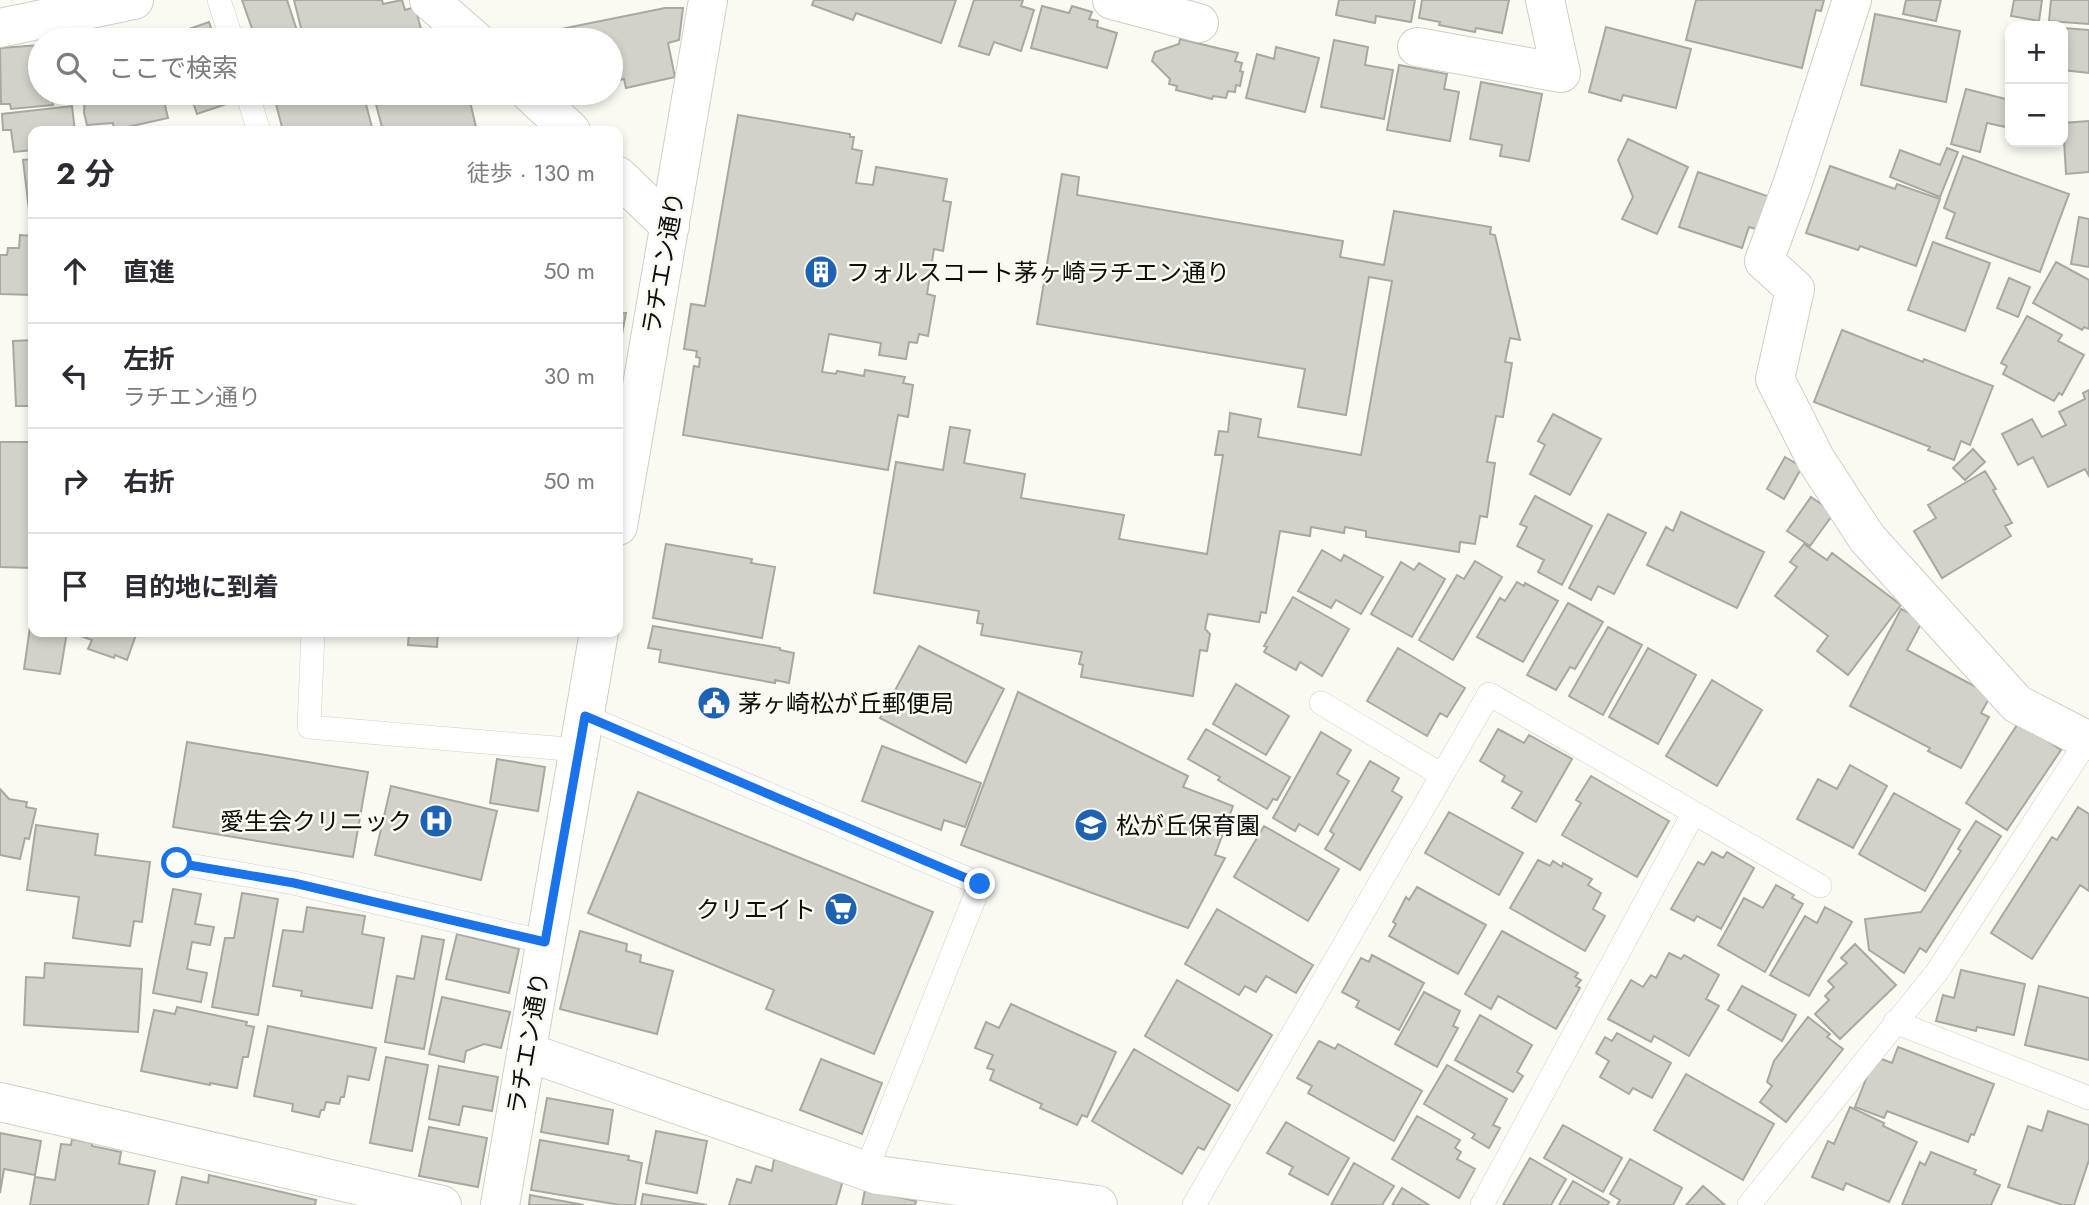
<!DOCTYPE html>
<html lang="ja">
<head>
<meta charset="utf-8">
<style>
  body { margin:0; font-family:Jost,"Noto Sans JP",sans-serif; background:#f2f2f3; color:#2b2b33 }
  .controls { position:absolute; right:21px; top:21px; display:grid; overflow:hidden; border-radius:14px; box-shadow:0 4px 10px #0003 }
  .controls button { width:63px; height:63px; display:grid; place-items:center; padding:0; border:0; border-bottom:2px solid #e1e1e2; background:#fff; color:#2b2b33; font:35px sans-serif }
  .stop { position:absolute; width:21px; height:21px; margin:-16px; border:5px solid #1a73e8; border-radius:50%; background:#fff }
  .stop.end { background:#1a73e8; border-color:#fff; box-shadow:0 2px 7px #0008 }
  .list { margin:0; padding:0; list-style:none }
  h2 { display:flex; justify-content:space-between; align-items:center; height:91px; margin:0; padding:0 28px; font-size:30px }
  h2 small { font-size:23px; font-weight:400; color:#7c7c81 }
  .list li { display:grid; grid-template-columns:46px 1fr auto; gap:21px; align-items:center; box-sizing:border-box; height:105px; padding:0 28px; border-top:2px solid #e1e1e2 }
  .list b { display:block; font-size:26px; white-space:nowrap }
  .list p { margin:0; font-size:23px; white-space:nowrap; color:#7c7c81 }
  .list em { font-size:23px; font-style:normal; color:#7c7c81 }
  .icon { flex:none; width:38px; height:38px; fill:none; stroke:currentColor; stroke-width:2; stroke-linecap:round; stroke-linejoin:round }
  .map { position:relative; flex:none; width:2089px; height:1205px; overflow:hidden }
  .search { position:absolute; background:#fff; box-shadow:0 4px 10px #0003; left:28px; top:28px; width:595px; height:77px; display:flex; align-items:center; gap:18px; box-sizing:border-box; padding:0 24px; border-radius:38px; color:#7c7c81; font-size:26px }
  .panel { position:absolute; background:#fff; box-shadow:0 4px 10px #0003; left:28px; top:126px; width:595px; height:511px; border-radius:14px }
  .map>svg:first-child { display:block }
  .building { fill:#d2d2ca; stroke:#a8a8a1; stroke-width:2 }
  .lines { fill:none; stroke-linecap:round; stroke-linejoin:round }
  .lane-casing { stroke:#cfcec7; stroke-width:24 }
  .street-casing { stroke:#cfcec7; stroke-width:40 }
  .lane { stroke:#fff; stroke-width:23 }
  .street { stroke:#fff; stroke-width:38 }
  .route { stroke:#1a73e8; stroke-width:9 }
  .labels { text-anchor:middle; dominant-baseline:central; stroke-width:5; stroke-linejoin:round; paint-order:stroke }
  .street-label { font-size:24px; fill:#0d0d0a; stroke:#fafaf3 }
  .poi-label { font-size:24px; fill:#0d0d0a; stroke:#fafaf3; text-anchor:start }
</style>
</head>
<body>
<div class="map">
<svg width="2089" height="1205" viewBox="0 0 2089 1205">
  <rect width="100%" height="100%" fill="#fafaf3"/>
  <path class="building" d="M242 0H287L300 40H256Z
    M294 0H382L383 4 402 0 405 10 415 7 424 40H355L354 35 334 40H304Z
    M814 0H956L941 43 856 13 853 20 812 5Z
    M974 0H1023L1021 6 1034 10 1021 51 994 42 989 55 959 46Z
    M1339 0H1415L1411 22 1376 16 1375 23 1336 15Z
    M1422 0H1509L1502 33 1476 28 1475 32 1439 25 1440 22 1419 18Z
    M1696 0H1824L1821 11 1816 10 1802 68 1686 40Z
    M1906 0H1941L1936 21 1903 14Z
    M2014 0H2042L2039 21 2011 16Z
    M2051 0H2089V24L2049 21Z
    M1042 6 1069 13 1072 6 1092 12 1089 19 1098 21 1097 27 1117 33 1107 68 1031 48Z
    M665 8H683L679 40 668 43 675 77 626 88 624 79 611 82V40H537L536 34Z
    M1875 14 1960 31 1946 102 1861 85Z
    M209 22 215 40H180L177 33Z
    M1606 27 1691 49 1676 108 1623 95 1621 101 1589 92Z
    M2063 28 2089 30V73L2063 70Z
    M1180 39 1238 53 1235 61 1242 63 1240 71 1243 72 1240 86 1236 85 1235 92 1228 91 1226 98 1213 96 1212 99 1176 90 1177 86 1169 84 1170 79 1152 61 1155 52 1179 44Z
    M1334 40 1368 47 1365 65 1393 70 1384 119 1321 107Z
    M40 45V93H59V100H52L53 105 11 109 10 104H1L0 48Z
    M1276 47 1319 58 1305 112 1246 98 1257 54 1274 59Z
    M1399 65 1447 74 1444 89 1459 92 1450 141 1387 130Z
    M1481 82 1542 94 1529 161 1500 156 1502 145 1470 139Z
    M1966 89 2010 100V128L1987 123 1980 152 1951 144Z
    M85 93H162L168 118 114 130 113 123 87 125 84 113Z
    M190 93H233L235 101 197 114Z
    M320 93H363L373 131H283L276 104Z
    M373 93H468L476 127 459 131H383Z
    M72 106 75 131H33V150L14 152 11 130H3L2 114Z
    M738 115 850 134V137H854L852 149 862 151 856 183 873 185 876 167 947 179 943 201 951 202 943 251 934 249 927 294 935 296 928 336 919 334 917 343 909 342 906 359 879 355 881 343 829 334 822 372 836 374 837 371 864 376 865 370 905 377 903 383 913 385 908 417 898 415 888 470 683 435 694 366 699 367 700 358 696 357 697 351 684 349 691 304 705 306Z
    M2089 121V172L2066 174 2063 123Z
    M1628 139 1688 167 1657 234 1622 219 1633 197 1618 160Z
    M1947 148 1958 152 1940 197 1890 177 1900 150 1940 165Z
    M1963 156 2069 194 2040 272 1946 238 1955 213 1944 208Z
    M33 159V210H29L23 160Z
    M1830 166 1895 189 1897 184 1940 199 1916 266 1860 246 1858 250 1806 233Z
    M1698 172 1770 197 1759 230 1749 227 1742 248 1679 227Z
    M1062 174 1079 177 1077 195 1343 241 1340 257 1384 265 1394 211 1491 227 1490 234 1495 235 1520 340 1510 338 1505 362 1512 363 1503 417 1496 416 1487 462 1495 463 1487 517 1480 516 1475 544 1460 542 1459 552 1366 537V531L1345 527 1344 533 1311 527 1310 536 1280 531 1266 613 1261 612 1259 622 1208 614 1205 629 1210 634 1207 651 1200 650 1193 696 1081 677 1083 665 1079 664 1082 652 981 635 983 624 977 623 979 611 874 593 896 462 943 470 950 427 970 430 964 463 1025 474 1021 498 1124 515 1119 539 1207 554 1223 455H1215L1219 431 1228 432 1230 413 1261 419 1258 437 1361 455 1392 281 1369 277 1346 415 1298 407 1305 369 1037 324Z
    M2079 217 2089 219V267L2071 264Z
    M20 235 33 236V295L0 294V255H7L8 248H19Z
    M1933 242 1990 263 1965 331 1908 310Z
    M2056 262 2089 280V329L2084 327 2082 330 2033 303Z
    M2009 278 2030 287 2018 317 1997 308Z
    M626 313 618 355V314Z
    M2027 316 2062 335 2058 341 2084 355 2062 395 2059 393 2054 401 2003 374 2007 366 2001 363Z
    M1842 330 1923 362 1924 359 1993 386 1970 445 1961 441 1954 460 1928 450 1930 447 1814 402Z
    M33 340V406H16L13 341Z
    M2089 390V476L2085 469 2048 487 2033 457 2018 465 2002 434 2032 419 2042 437 2066 425 2059 412 2085 399 2083 393Z
    M1553 414 1601 439 1570 495 1530 474 1545 445 1538 441Z
    M0 442H33V568L0 567Z
    M1973 449 1985 462 1965 480 1953 468Z
    M1785 457 1802 467 1784 499 1767 489Z
    M1985 471 1996 489 1993 490 2012 523 2005 526 2011 536 1942 578 1914 531 1936 518 1928 505Z
    M1535 496 1592 526 1562 585 1538 572 1544 560 1517 546 1527 527 1520 524Z
    M1811 497 1834 513 1810 546 1787 531Z
    M1681 512 1764 552 1737 608 1647 565 1666 527 1673 531Z
    M1608 514 1646 533 1614 594 1598 586 1591 600 1569 588Z
    M666 544 752 559 751 563 775 567 762 638 653 618Z
    M1804 544 1827 560 1832 553 1901 605 1848 675 1817 651 1828 636 1775 596 1797 567 1790 562Z
    M1322 550 1341 561 1344 555 1383 577 1361 614 1336 600 1331 608 1298 591Z
    M1475 561 1502 577 1453 660 1419 640 1457 575 1464 579Z
    M1401 562 1414 570 1419 563 1445 579 1412 637 1371 614Z
    M1517 582 1524 586 1525 583 1558 601 1523 662 1477 637 1500 598 1505 601Z
    M1293 597 1349 629 1322 676 1300 662 1296 670 1264 652 1267 647 1264 646Z
    M1568 603 1603 622 1575 669 1570 667 1556 690 1527 675Z
    M1901 609 1923 620 1907 650 1991 695 1981 713 1989 717 1961 768 1928 751 1930 748 1850 706Z
    M653 626 780 648V650L794 653 789 683 775 680V683L659 662 661 650 648 648Z
    M30 627 33 628V632H67L60 674 24 669Z
    M1608 627 1642 645 1603 715 1569 696Z
    M69 632H137L127 660 115 655 114 658 88 649 92 640Z
    M409 632H438L437 647 408 645Z
    M919 646 1004 689 966 763 880 718Z
    M1398 648 1465 688 1447 717 1440 713 1427 736 1367 701Z
    M1648 648 1696 675 1658 744 1609 717Z
    M1712 680 1762 710 1717 786 1666 756Z
    M1236 684 1289 716 1266 755 1213 724Z
    M1018 692 1188 776 1183 787 1233 806 1215 855 1225 858 1188 928 961 845Z
    M2019 722 2061 750 2007 830 1966 803Z
    M1206 729 1290 777 1277 800 1273 799 1267 809 1218 780 1220 777 1188 759Z
    M1498 729 1524 743 1529 735 1572 759 1536 822 1512 808 1522 792 1502 781 1505 776 1480 761Z
    M1321 732 1351 750 1337 774 1349 781 1318 835 1299 824 1295 831 1273 818Z
    M187 742 368 772 353 857 173 827Z
    M882 746 981 783 965 827 944 820 941 830 862 801Z
    M497 759 545 767 538 811 490 803Z
    M1370 761 1399 778 1392 791 1402 797 1360 870 1325 849 1334 834 1330 831Z
    M1850 765 1887 786 1853 848 1797 819 1818 779 1837 789Z
    M1591 776 1669 821 1637 877 1562 835 1581 803 1576 800Z
    M391 786 497 811 481 880 375 855Z
    M0 789 9 799 27 802 26 807 36 809 29 839 25 838 20 859 0 855Z
    M638 792 933 912 874 1054 766 1009 774 990 588 913Z
    M1894 793 1960 830 1925 891 1859 854Z
    M2078 807 2089 814V891L2080 885 2032 959 1991 933 2052 837 2057 840Z
    M1449 812 1523 853 1499 895 1425 853Z
    M1976 821 2001 836 1926 952 1920 948 1904 973 1869 950 1865 919 1921 912 1961 851 1958 849Z
    M36 825 98 834 95 855 150 862 142 922 134 921 130 946 73 938 79 897 27 890Z
    M1264 826 1339 869 1308 921 1234 877Z
    M1712 852 1723 858 1727 852 1754 868 1721 929 1697 916 1694 921 1671 909 1698 862 1704 865Z
    M1538 860 1550 866 1553 861 1562 867 1563 863 1592 879 1588 885 1601 893 1593 909 1605 916 1585 951 1510 908Z
    M1776 885 1794 895 1792 898 1803 904 1765 972 1718 945 1744 898 1763 908Z
    M1417 887 1486 925 1458 974 1389 936 1396 924 1393 922 1406 897 1409 900Z
    M173 889 201 894 195 924 214 927 210 945 192 942 187 969 207 973 201 1002 153 993Z
    M242 893 278 899 258 1015 212 1007 225 938H234Z
    M307 907 365 916 362 934 384 938 372 1008 301 996 302 991 273 986 283 930 303 932Z
    M1825 907 1852 922 1809 996 1770 975 1805 916 1817 923Z
    M1217 909 1313 965 1296 993 1266 976 1256 992 1245 986 1239 995 1185 964Z
    M580 931 627 944 626 951 641 955 640 962 673 971 657 1034 560 1009Z
    M1502 931 1578 973 1575 977 1581 980 1576 986 1580 988 1556 1029 1498 996 1491 1009 1465 994Z
    M457 934 519 949 509 993 446 979Z
    M422 936 444 940 424 1049 385 1042 397 976 414 979Z
    M1855 944 1896 985 1840 1039 1815 1014 1829 1000 1825 996 1834 987 1828 981 1847 963 1841 958Z
    M1669 953 1681 959 1684 955 1719 975 1706 999 1719 1006 1689 1056 1654 1036 1651 1042 1608 1019 1631 980 1643 987 1651 975 1656 978Z
    M1372 955 1424 983 1399 1030 1356 1007 1359 1001 1342 992 1361 958 1369 962Z
    M45 963 142 969 138 1032 24 1025 26 977 44 978Z
    M1961 970 2025 984 2014 1035 1977 1027 1976 1031 1936 1021 1943 995 1954 998Z
    M1177 980 1272 1035 1238 1091 1145 1036Z
    M1742 986 1796 1015 1782 1041 1728 1010Z
    M2039 986 2089 998V1060L2025 1045Z
    M1424 992 1460 1011 1453 1026 1458 1028 1437 1067 1395 1044Z
    M442 997 510 1012 501 1048 484 1044 466 1051 464 1062 429 1054Z
    M1011 1004 1116 1052 1087 1117 1082 1115 1077 1125 1040 1108 1042 1104 990 1080 994 1070 987 1068 993 1055 975 1048 986 1022 999 1028Z
    M177 1007 247 1022 246 1025 254 1027 248 1057H243L237 1088 210 1083V1085L141 1071 154 1010 175 1014Z
    M1480 1015 1532 1045 1517 1072 1523 1076 1513 1092 1455 1060Z
    M1808 1017 1830 1034 1827 1037 1843 1049 1786 1122 1760 1102 1772 1086 1767 1082 1774 1061Z
    M268 1026 376 1048 369 1080 348 1076 344 1097H341L339 1104 326 1102 324 1110H321L319 1117 292 1111 293 1104 254 1096Z
    M1617 1033 1671 1063 1652 1098 1633 1088 1629 1094 1600 1077 1609 1061 1596 1053 1605 1037 1612 1041Z
    M1319 1041 1335 1049 1338 1044 1422 1091 1394 1141 1308 1093 1312 1086 1297 1078Z
    M1898 1047 1994 1084 1974 1135 1971 1134 1968 1142 1887 1111 1884 1118 1855 1107 1868 1074 1879 1058 1892 1063Z
    M1134 1049 1230 1105 1204 1150 1198 1147 1182 1174 1092 1121Z
    M386 1057 428 1065 412 1151 370 1143Z
    M821 1059 882 1083 862 1134 800 1110Z
    M1447 1065 1507 1099 1493 1125 1500 1128 1489 1148 1472 1138 1475 1134 1424 1104Z
    M439 1066 498 1077 492 1111 463 1106 459 1125 429 1119Z
    M1686 1074 1774 1124 1743 1180 1654 1130Z
    M547 1098 613 1110 608 1144 541 1132Z
    M1850 1107 1884 1123 1883 1126 1917 1142 1889 1202 1846 1183 1843 1190 1812 1177 1828 1141 1834 1144Z
    M2048 1111 2089 1125V1160L2074 1205H2063L2008 1187 2028 1126 2042 1131Z
    M1417 1116 1460 1140 1455 1148 1461 1152 1457 1159 1475 1169 1459 1198 1392 1159Z
    M1286 1122 1349 1158 1328 1195 1289 1174 1293 1167 1267 1153Z
    M1563 1125 1622 1158 1603 1192 1544 1158Z
    M429 1127 487 1138 478 1187 419 1176Z
    M656 1131 707 1141 697 1193 646 1183Z
    M0 1133 41 1141 35 1175 4 1169 0 1193Z
    M72 1139 92 1143V1146L121 1152 119 1164 155 1171 148 1205H30L35 1177 55 1180 61 1144 71 1145Z
    M540 1140 629 1156 628 1160 642 1163 635 1205H620L531 1190Z
    M1931 1152 1976 1170 1974 1174 2000 1185 1991 1205H1902L1920 1162 1925 1165Z
    M1530 1158 1566 1179 1551 1205H1503Z
    M774 1159 843 1180 836 1205H729L737 1179 751 1183 756 1166 772 1171Z
    M1630 1159 1682 1188 1673 1205H1617L1620 1200 1610 1194Z
    M1354 1163 1394 1186 1382 1205H1331Z
    M209 1175 316 1200 315 1205H176L182 1177 208 1183Z
    M1573 1181 1609 1202 1608 1205H1559Z
    M1703 1186 1725 1205H1686Z
    M1402 1188 1429 1205H1392Z
    M865 1190 916 1201 915 1205H862Z
    M643 1194 707 1205H641Z
    M530 1195 584 1205H529Z"/>
  <g class="lines">
    <defs>
      <path id="lane" d="M219 0 232 40
        M247 93 259 131
        M313 632 309 727 579 750
        M1321 703 1442 775
        M585 716 980 884 866 1171
        M177 863 294 883 545 942
        M1895 1022 2089 1098
        M1194 1205 1489 694 1820 886
        M1482 1205 1693 814
        M1749 1205 1937 972 2087 741"/>
      <path id="street" d="M429 0 475 40
        M1112 0 1199 23
        M1852 0 1792 185 1764 261 1795 289 1775 379 1816 460 1867 538 2017 704 2089 741
        M0 28 134 0
        M1417 47 1561 73 1545 0
        M530 93 571 131
        M618 176 670 226
        M618 526 708 0
        M527 1052 878 1175 1098 1205
        M0 1102 442 1205
        M500 1205 599 632"/>
    </defs>
    <use href="#lane" class="lane-casing"/>
    <use href="#street" class="street-casing"/>
    <use href="#lane" class="lane"/>
    <use href="#street" class="street"/>
  </g>
  <g class="lines">
    <path class="route" d="M177 863 294 883 545 942 585 716 980 884"/>
  </g>
  <defs>
    <symbol id="building-disc" viewBox="-11 -11 22 22"><circle r="9.5" fill="#1e62b3" stroke="#fafaf3"/><path d="M-4-6H4V6H1V3H-1V6H-4ZM-2.5-4.3h1.7v1.8h-1.7ZM.8-4.3h1.7v1.8H.8ZM-2.5-1h1.7V.8h-1.7ZM.8-1h1.7V.8H.8Z" fill="#fff"/></symbol>
    <symbol id="civic-disc" viewBox="-11 -11 22 22"><circle r="9.5" fill="#1e62b3" stroke="#fafaf3"/><path d="M-.6-6.5H3V-4.5H.6V-3L4-1V1h2V6H-6V1h2V-1L-.6-3ZM-1.2 2.5V6h2.4V2.5Z" fill="#fff"/></symbol>
    <symbol id="hospital-disc" viewBox="-11 -11 22 22"><circle r="9.5" fill="#1e62b3" stroke="#fafaf3"/><path d="M-5-5h3v3.5h4V-5h3V5h-3V1.5h-4V5h-3Z" fill="#fff"/></symbol>
    <symbol id="school-disc" viewBox="-11 -11 22 22"><circle r="9.5" fill="#1e62b3" stroke="#fafaf3"/><path d="M0-5L7-2L0 1L-7-2ZM-4 1L0 2.5L4 1V4Q0 6-4 4Z" fill="#fff"/></symbol>
    <symbol id="supermarket-disc" viewBox="-11 -11 22 22"><circle r="9.5" fill="#1e62b3" stroke="#fafaf3"/><path d="M-6-5.5h2.5l.6 2H6L4.5 2H-2.5L-4.4-4H-6ZM-1.5 3.2a1.3 1.3 0 1 0 .1 0ZM3 3.2a1.3 1.3 0 1 0 .1 0Z" fill="#fff"/></symbol>
  </defs>
  <g fill-rule="evenodd">
    <use href="#building-disc" x="802" y="253" width="38" height="38"/>
    <use href="#civic-disc" x="695" y="684" width="38" height="38"/>
    <use href="#hospital-disc" x="417" y="802" width="38" height="38"/>
    <use href="#school-disc" x="1072" y="806" width="38" height="38"/>
    <use href="#supermarket-disc" x="822" y="890" width="38" height="38"/>
  </g>
  <g class="labels">
    <g class="street-label">
      <text transform="translate(663 263) rotate(-80)">ラチエン通り</text>
      <text transform="translate(528 1043) rotate(-80)">ラチエン通り</text>
    </g>
    <g class="poi-label">
      <text x="846" y="272">フォルスコート茅ヶ崎ラチエン通り</text>
      <text x="738" y="703">茅ヶ崎松が丘郵便局</text>
      <text x="412" y="821" text-anchor="end">愛生会クリニック</text>
      <text x="1116" y="825">松が丘保育園</text>
      <text x="816" y="909" text-anchor="end">クリエイト</text>
    </g>
  </g>
</svg>
<div class="controls">
<button>+</button>
<button>−</button>
</div>
<div class="stop" style="left:177px;top:863px"></div>
<div class="stop end" style="left:980px;top:884px"></div>
<div class="search"><svg class="icon" aria-label="search" viewBox="0 0 24 24"><circle cx="10" cy="10" r="6"/><path d="M15 15l6 6"/></svg>ここで検索</div>
<section class="panel">
<h2>2 分<small>徒歩 · 130 m</small></h2>
<ul class="list">
<li><svg class="icon" aria-label="ahead" viewBox="0 0 24 24"><path d="M12 20V5M6 11l6-6 6 6"/></svg><div><b>直進</b></div><em>50 m</em></li>
<li><svg class="icon" aria-label="left" viewBox="0 0 24 24"><path d="M17 20v-9H6M10 6l-5 5 5 5"/></svg><div><b>左折</b><p>ラチエン通り</p></div><em>30 m</em></li>
<li><svg class="icon" aria-label="right" viewBox="0 0 24 24"><path d="M7 20v-9h11M14 6l5 5-5 5"/></svg><div><b>右折</b></div><em>50 m</em></li>
<li><svg class="icon" aria-label="arrive" viewBox="0 0 24 24"><path d="M6 21V4h12l-3 4 3 4H6"/></svg><div><b>目的地に到着</b></div></li>
</ul>
</section>
</div>
</body>
</html>
